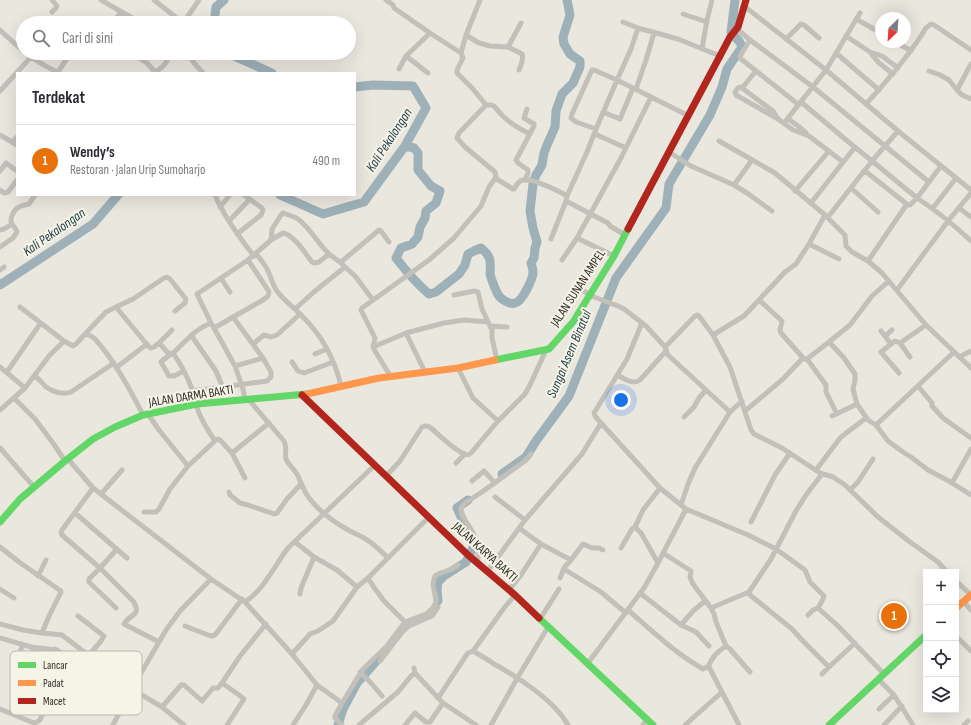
<!DOCTYPE html>
<html lang="id">
<head>
<meta charset="utf-8">
<style>
  body { margin:0; font-family:"Sofia Sans Condensed",sans-serif; background:#f7f7f7; color:#2b2b33 }
  .controls { position:absolute; right:12px; bottom:12px; display:grid; overflow:hidden; border-radius:0px; box-shadow:0 4px 16px #0002 }
  .controls button { width:36px; height:36px; display:grid; place-items:center; padding:0; border:0; border-bottom:1px solid #e1e1e2; background:#fff; color:#2b2b33; font:20px sans-serif }
  .compass { position:absolute; left:875px; top:12px; width:36px; height:36px; border-radius:50%; background:#fff; box-shadow:0 4px 16px #0002; rotate:205deg }
  .you { position:absolute; left:621px; top:400px; width:14px; height:14px; margin:-10px; border:3px solid #fff; border-radius:50%; background:#1a73e8; box-shadow:0 0 0 6px #1a73e833 }
  .badge { display:grid; place-items:center; width:26px; height:26px; border-radius:50%; background:#726f68; color:#fff; font-size:13px; font-weight:700 }
  .pin { position:absolute; translate:-50% -50%; border:2px solid #fff; box-shadow:0 1px 4px #0006 }
  .list { margin:0; padding:0; list-style:none }
  h2 { display:flex; justify-content:space-between; align-items:center; height:52px; margin:0; padding:0 16px; font-size:17px }
  h2 small { font-size:13px; font-weight:400; color:#7c7c81 }
  .list li { display:grid; grid-template-columns:26px 1fr auto; gap:12px; align-items:center; box-sizing:border-box; height:72px; padding:0 16px; border-top:1px solid #e1e1e2 }
  .list b { display:block; font-size:15px; white-space:nowrap }
  .list p { margin:0; font-size:13px; white-space:nowrap; color:#7c7c81 }
  .list em { font-size:13px; font-style:normal; color:#7c7c81 }
  .icon { flex:none; width:22px; height:22px; fill:none; stroke:currentColor; stroke-width:2; stroke-linecap:round; stroke-linejoin:round }
  .map { position:relative; flex:none; width:971px; height:725px; overflow:hidden }
  .search { position:absolute; background:#fff; box-shadow:0 4px 16px #0002; left:16px; top:16px; width:340px; height:44px; display:flex; align-items:center; gap:10px; box-sizing:border-box; padding:0 14px; border-radius:22px; color:#7c7c81; font-size:15px }
  .panel { position:absolute; background:#fff; box-shadow:0 4px 16px #0002; left:16px; top:72px; width:340px; height:124px; border-radius:0px }
  .map>svg:first-child { display:block }
  .lines { fill:none; stroke-linecap:round; stroke-linejoin:round }
  .river { stroke:#9eb1b8; stroke-width:9 }
  .street { stroke:#c2c0b9; stroke-width:5 }
  .fast { stroke:#63d668; stroke-width:7 }
  .slow { stroke:#ff974d; stroke-width:7 }
  .jam { stroke:#b3261e; stroke-width:7 }
  .labels { text-anchor:middle; dominant-baseline:central; stroke-width:4; stroke-linejoin:round; paint-order:stroke }
  .street-label { font-size:13px; fill:#322e28; stroke:#f6f4e7 }
  .water-label { font-size:14px; font-style:italic; fill:#233f4e; stroke:#f6f4e7 }
  .key { fill:#f6f4e7; stroke:#bbb9ae; stroke-width:1 }
  .key-label { font-size:11px; fill:#322e28 }
</style>
</head>
<body>
<div class="map">
<svg width="971" height="725" viewBox="0 0 971 725">
  <rect width="100%" height="100%" fill="#eae7df"/>
  <g class="lines">
    <path class="river" d="M214 23 216 7 224 0
      M227 53 272 73
      M405 146 414 148 418 153V170L431 186 440 191 436 203 426 211 425 218 420 227 418 237 412 244 401 248 396 258C406 271 417 284 429 294L436 292 459 274 465 265 468 254 474 251 481 248C491 256 491 261 490 273 490 276 496 292 499 296 501 299 510 305 515 303 522 302 533 279 533 272 533 269 532 266 531 263L534 258 535 248 537 242 533 228 530 211 533 184 536 175 542 165 544 153 547 145 555 127 556 111 562 94 573 83 580 67V61L570 54 564 44 563 37 570 15 567 0
      M280 195 323 214 364 202 405 146 426 108 413 86 373 85 355 87
      M0 285 93 224 118 195
      M502 474 526 457 536 441 569 396 616 278 666 208 669 184 710 115 722 87 727 69 742 47C739 38 735 39 731 32L735 0
      M438 601 437 591 438 582 444 576 466 562 474 546 457 508 468 500
      M338 725 343 709 357 683 386 650"/>
    <path class="street" d="M52 0 57 6 56 8 52 12
      M101 0 141 23
      M154 0 183 23
      M386 0 393 5 394 8 430 33
      M744 6 826 70 898 131 971 190
      M683 14 707 22
      M856 19 881 33
      M623 22 638 28 678 39 720 56
      M113 23 121 12
      M183 23 199 0
      M737 29 750 40 740 56 741 59 799 105
      M0 30 23 51
      M466 35 479 43 490 46 508 47 522 54C524 59 521 65 519 70
      M846 36 870 52 878 62 893 74
      M786 39 801 24 804 25 819 38
      M750 40 813 87 929 182
      M896 42 911 51
      M508 47 521 23
      M702 49 707 20 712 0
      M870 52 882 56 898 68
      M26 53C36 62 48 67 59 73
      M131 53 147 63 155 72
      M188 53 194 63 203 73
      M461 53 466 35 480 0
      M836 53 879 90
      M406 56 428 73
      M929 71 940 75 949 80 957 90 962 95 971 99
      M58 72 70 54
      M153 73C161 69 169 62 169 53
      M742 88 756 71
      M636 89 646 60 654 33
      M957 90 971 64
      M0 91 31 57
      M651 97 689 116
      M801 102 851 144 872 161 917 198 941 166
      M866 104C888 80 909 56 926 28L931 24 934 25 971 50
      M486 105H491L494 106C505 120 514 126 530 134
      M603 112 620 119 633 88
      M778 119 773 111 742 88 740 87 738 88 735 92 736 95 778 119 793 130 809 136 843 162
      M788 119 798 126 806 133
      M784 123 826 70 860 13
      M596 129 576 122 571 118 572 114 592 70H594L617 80 631 49 638 28
      M595 134 626 148
      M0 135 17 145
      M719 141 775 173 825 215 845 235 846 246 852 252 868 261 882 273 926 325 971 368
      M12 142 17 137
      M669 152 691 166 734 185 752 160
      M0 171 6 163 17 171
      M865 171 908 205H910L917 198C937 211 954 225 971 241
      M495 178 513 189H514C516 186 518 181 523 180 532 178 559 191 567 196L566 201 608 223 610 226 625 235
      M525 180 528 173V170L518 163 516 160 534 126V124L524 118 527 109
      M734 185 747 193 772 211
      M851 188 878 212
      M0 190 4 193 8 192 17 180
      M795 191 829 151
      M215 195C224 217 239 237 254 256
      M567 196 587 152 596 129 617 80 651 97 621 158 577 238
      M811 203 855 147
      M220 207 230 195
      M933 208 956 178
      M959 208 971 217
      M828 217 872 161 898 131
      M229 221 250 199
      M0 230 4 229 12 224
      M237 234 261 215 263 210 262 208 244 195
      M551 239 566 201
      M271 240 272 229 281 215 283 213C288 215 294 216 298 219 309 227 318 243 328 253 333 258 340 261 345 267
      M809 244 839 259
      M0 247 13 238 17 232C16 228 14 227 12 224 9 218 14 210 19 207 22 205 25 205 29 204L35 195
      M256 254C260 259 264 263 267 269 271 276 272 284 277 291 284 301 295 308 303 317 322 336 335 360 341 386
      M562 260 577 238 614 256
      M868 261 907 204
      M341 262 379 230 381 231 389 242
      M0 270 4 267
      M221 278 230 292
      M889 281 872 296 850 325 829 342 844 358 855 374V380L853 389 857 404 868 420 876 425 888 441 903 452 911 457 928 470 947 480 971 495
      M579 287 589 295 618 306 624 309 646 326 665 347 695 316 697 315 699 316 713 335 730 367 751 430 754 434 782 448 820 473 833 477 845 485 878 517 910 542 938 562 947 572
      M897 290 948 221 971 193
      M454 295 474 291 478 292 482 309 492 330V338L497 360
      M759 300 782 321 780 330 781 333 804 359H807L829 342
      M20 307 64 341
      M116 307 133 299 164 278 167 277 170 279 186 299 185 303 175 311
      M295 309 315 291 345 267 355 276 373 300
      M211 323 197 294 248 260
      M490 326 507 327
      M881 331 891 344
      M406 333 425 372
      M85 334 106 312 116 307 149 347 151 348 154 347 159 343 170 355
      M191 335 216 371 222 386
      M713 335 744 316 785 272 796 264 809 244 825 215
      M885 336 892 330
      M159 343 172 330
      M253 344 264 335 271 337 277 335 300 314
      M373 347 406 333 444 323 464 320 488 322
      M665 347 668 355 730 412 695 468 688 484 681 505 686 509 748 535 776 549 805 570 810 582 824 596 823 599 818 608 819 609 838 626 884 674
      M173 353C181 364 187 376 192 389 195 397 196 406 199 413 203 423 209 432 215 441L188 466
      M315 354 327 349
      M910 357 900 343 926 325
      M959 357 971 351
      M807 359 826 385V392L837 414
      M292 362 298 371 304 373 333 362
      M235 366 263 358
      M0 367 25 388
      M117 367 147 344
      M458 368 473 398 498 421
      M184 371 174 376H169L161 362C165 358 170 355 174 352 186 341 195 329 211 323L214 328
      M7 372 40 324
      M899 373 881 352 895 341 900 343
      M617 375C625 379 632 385 640 380L666 351
      M35 376C39 379 42 383 46 387 53 392 63 395 71 392L114 363
      M391 377 375 351 373 347 375 338 361 310 362 308 429 260 454 238 481 206 489 187 496 177 495 172 465 147 457 138 459 133 486 105 473 89 457 73V70L463 58 461 53 430 33 406 56 399 69
      M918 386 932 403V406L943 418 971 438
      M192 391 267 381 271 377V372L263 358 233 317
      M14 398 35 419 53 443 65 461
      M245 400 243 389 235 366 214 328 263 300 268 296 269 292 268 290 248 260 271 240 283 233C294 235 305 253 312 262L314 263 319 262 329 254
      M249 400 284 441C288 449 284 452 286 459 288 464 294 469 297 474 301 482 304 491 309 498 320 512 335 523 350 531 354 533 359 535 364 538 373 543 380 550 387 557
      M0 410 25 388 49 356 64 341 73 346 76 344 85 334 91 336 95 339C115 361 130 389 143 415
      M745 411 783 379 803 358
      M730 412 742 401
      M832 416 857 404
      M684 417 694 407 699 398 706 390
      M601 423 660 488 681 505
      M876 425 954 352
      M215 441 218 439 220 440 232 453 245 478
      M0 448 34 487
      M232 453 269 423
      M68 459 93 488 211 579 245 602
      M456 463 465 454
      M816 470 834 446 841 437 866 418
      M822 474 806 495 796 511 771 559 749 592 750 595 792 629 802 640 829 667 855 643
      M386 476 400 461 422 427C426 425 428 426 431 428 439 435 455 451 465 454 468 455 468 455 471 453L498 421 525 394 530 385 546 350
      M472 481 484 471 495 483
      M952 483 971 449
      M93 488 62 530 61 533 62 535 100 568 133 601C143 616 129 614 124 624L159 642
      M850 490 858 482 873 459
      M229 492 230 495 240 503 248 505 274 514 277 513 287 499 301 484
      M101 494 122 470
      M495 497 525 520
      M144 512H156L159 509 170 489 188 466 159 430 148 414
      M75 513 127 558
      M751 522 775 475 790 453
      M635 527 643 510 660 488
      M519 528 541 544 571 560C569 564 566 564 564 568V569L601 592 626 613
      M295 542 314 557 337 570 357 587
      M0 547 19 562 61 591V592L49 616 42 633
      M621 548 632 529 635 527 641 533 658 563
      M663 553 691 571 690 577 693 584 711 608 714 614 716 622 726 646 729 648 750 672
      M571 560 583 544 592 548H599L603 550
      M478 564C477 557 480 550 478 544 476 538 472 531 469 526 465 520 461 516 461 508L465 503 482 492 525 461 531 454
      M487 572 525 520 582 454 601 423 595 416 594 413 627 359 642 323
      M38 576 46 560
      M368 578 373 586 384 601 407 624
      M560 578 564 568
      M956 581 971 595
      M0 589 14 598
      M509 590 521 575 541 544
      M640 593 681 625 696 632 709 646
      M300 594 301 588 314 557
      M515 595 504 608 473 651C480 655 487 659 494 664 518 677 555 701 568 725
      M964 602 971 610
      M116 608 89 582V579L100 568 117 549
      M711 608 749 592
      M628 610C652 631 675 653 703 669L707 667H709L739 725
      M808 615 813 610 818 608
      M78 616 104 636 101 641 89 655
      M540 619 559 589
      M0 624 23 630 42 633 62 635 109 671 115 673 134 685
      M681 625 693 611 705 601
      M185 626 208 635 211 636 215 635 242 599
      M956 636 971 651
      M0 638 31 647 57 650 83 669
      M23 645 13 667 16 670 46 686
      M31 647 39 654 50 660
      M292 654 310 634 318 631 333 621 357 587 368 578 429 517
      M380 661 403 631 409 626 432 616 438 607
      M588 663 644 588 658 563 686 509
      M708 667C712 657 717 652 726 646
      M414 668 415 673 443 703 476 725
      M360 672 372 684 382 696
      M822 674 829 667
      M878 679 894 695 913 725
      M40 682 55 649
      M317 685 342 703 335 716V718L342 725
      M132 689 162 707 184 725
      M438 698 465 657 468 653 473 651
      M342 703 363 669 386 647 405 622 426 614 432 609 436 603V600L433 585 434 579 435 576 438 574 452 569 458 565
      M162 707 181 685H184L202 701 213 688H218L222 683
      M0 709 34 723 37 722 40 720 49 698
      M879 709 894 695
      M113 725 134 685 166 630 180 611 211 579
      M227 725 244 699 239 695 222 683 240 656 266 624
      M293 725 306 705 317 685 292 654 245 602C255 595 263 586 269 576 276 567 281 556 289 547L375 465
      M359 725 398 692 411 676 415 673
      M405 725 415 713 426 722H430L443 703
      M491 725 518 677 548 627
      M643 725 647 719
      M685 725 722 692
      M884 725 902 706
      M964 725 968 721"/>
    <path class="fast" d="M495 360 549 349 573 322 614 256 628 229
      M0 522 20 499 65 461 93 439 115 427 143 415 197 404 307 394
      M539 618 653 725
      M829 725 926 635"/>
    <path class="slow" d="M307 394 379 378 458 368 495 360
      M956 608 971 595"/>
    <path class="jam" d="M628 229 730 37 738 27 746 0
      M302 395 468 555 515 595 539 618"/>
  </g>
  <g class="labels">
    <g class="street-label">
      <text transform="translate(578 288) rotate(-57)">JALAN SUNAN AMPEL</text>
      <text transform="translate(191 396) rotate(-9)">JALAN DARMA BAKTI</text>
      <text transform="translate(485 552) rotate(42)">JALAN KARYA BAKTI</text>
    </g>
    <g class="water-label">
      <text transform="translate(389 140) rotate(-57)">Kali Pekalongan</text>
      <text transform="translate(54 232) rotate(-35)">Kali Pekalongan</text>
      <text transform="translate(569 354) rotate(-67)">Sungai Asem Binatul</text>
    </g>
  </g>
  <rect x="10" y="651" width="132" height="64" rx="6" class="key"/>
  <rect x="18" y="662" width="18" height="6" fill="#63d668"/>
  <rect x="18" y="680" width="18" height="6" fill="#ff974d"/>
  <rect x="18" y="698" width="18" height="6" fill="#b3261e"/>
  <g class="key-label">
    <text x="43" y="669">Lancar</text>
    <text x="43" y="687">Padat</text>
    <text x="43" y="705">Macet</text>
  </g>
</svg>
<div class="controls">
<button>+</button>
<button>−</button>
<button><svg class="icon" aria-label="locate" viewBox="0 0 24 24"><circle cx="12" cy="12" r="6"/><path d="M12 2v4M12 18v4M2 12h4M18 12h4"/></svg></button>
<button><svg class="icon" aria-label="layers" viewBox="0 0 24 24"><path d="M12 4l9 5-9 5-9-5zM3 14l9 5 9-5"/></svg></button>
</div>
<svg class="compass" viewBox="-18 -18 36 36"><path d="M0-13l5 13h-10z" fill="#e53935"/><path d="M0 13l5-13h-10z" fill="#7c7c81"/></svg>
<div class="you"></div>
<div class="pin badge" style="left:894px;top:616px;background:#e8710a">1</div>
<div class="search"><svg class="icon" aria-label="search" viewBox="0 0 24 24"><circle cx="10" cy="10" r="6"/><path d="M15 15l6 6"/></svg>Cari di sini</div>
<section class="panel">
<h2>Terdekat<small></small></h2>
<ul class="list">
<li><span class="badge" style="background:#e8710a">1</span><div><b>Wendy’s</b><p>Restoran · Jalan Urip Sumoharjo</p></div><em>490 m</em></li>
</ul>
</section>
</div>
</body>
</html>
